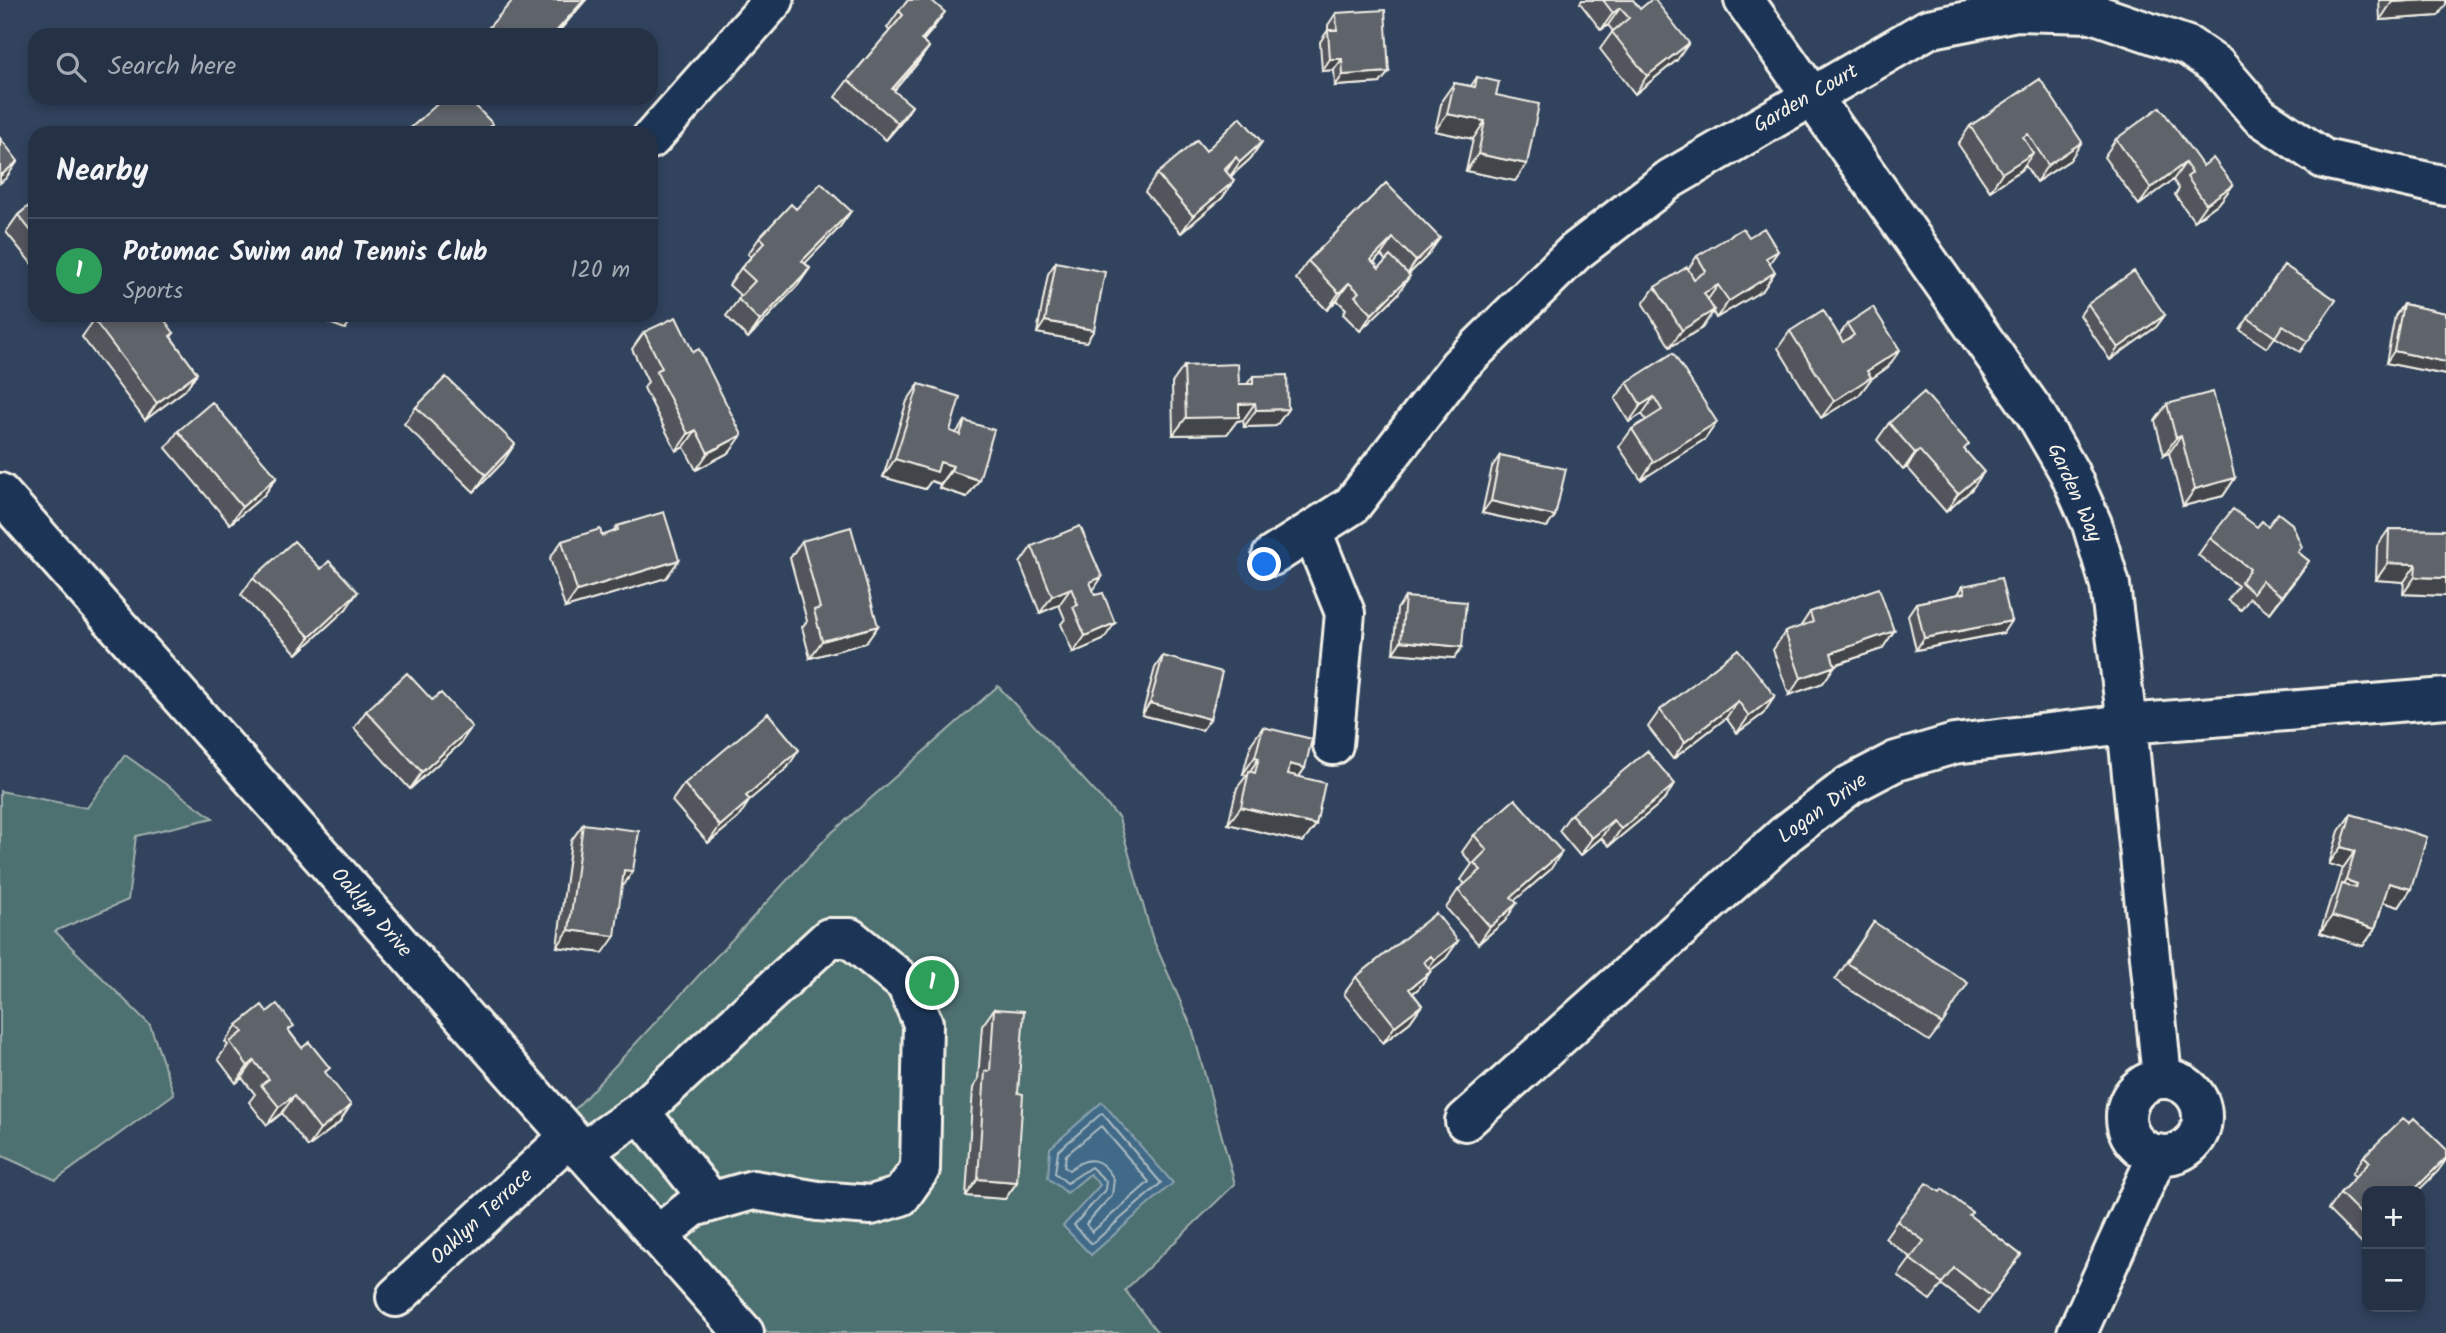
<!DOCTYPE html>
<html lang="en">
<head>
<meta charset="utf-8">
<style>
  body { margin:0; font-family:Kalam,sans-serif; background:#2d3a4d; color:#f1f3f6 }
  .controls { position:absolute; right:21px; bottom:21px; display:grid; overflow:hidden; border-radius:14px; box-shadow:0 4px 10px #0003 }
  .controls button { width:63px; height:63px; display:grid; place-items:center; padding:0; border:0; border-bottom:2px solid #424d5f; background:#253246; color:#f1f3f6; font:35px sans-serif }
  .you { position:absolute; left:1265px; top:565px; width:24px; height:24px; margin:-18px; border:5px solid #fff; border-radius:50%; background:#1a73e8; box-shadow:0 0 0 10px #1a73e833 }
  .badge { display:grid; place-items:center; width:46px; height:46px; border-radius:50%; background:#8abfa5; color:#fff; font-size:23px; font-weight:700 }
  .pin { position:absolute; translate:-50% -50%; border:4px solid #fff; box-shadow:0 2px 7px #0006 }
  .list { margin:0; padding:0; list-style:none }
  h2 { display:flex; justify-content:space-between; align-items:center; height:91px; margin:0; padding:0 28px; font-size:30px }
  h2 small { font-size:23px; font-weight:400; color:#a3aab3 }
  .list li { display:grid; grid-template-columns:46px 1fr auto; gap:21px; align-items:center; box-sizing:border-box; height:105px; padding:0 28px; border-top:2px solid #424d5f }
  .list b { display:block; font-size:26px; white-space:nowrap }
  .list p { margin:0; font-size:23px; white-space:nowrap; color:#a3aab3 }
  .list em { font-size:23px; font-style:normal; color:#a3aab3 }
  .icon { flex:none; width:38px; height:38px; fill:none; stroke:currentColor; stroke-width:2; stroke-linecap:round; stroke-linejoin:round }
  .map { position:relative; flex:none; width:2446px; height:1333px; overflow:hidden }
  .search { position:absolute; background:#253246; box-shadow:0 4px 10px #0003; left:28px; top:28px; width:630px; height:77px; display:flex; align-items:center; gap:18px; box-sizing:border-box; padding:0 24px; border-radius:21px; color:#a3aab3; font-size:26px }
  .panel { position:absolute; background:#253246; box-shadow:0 4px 10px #0003; left:28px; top:126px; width:630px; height:196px; border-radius:21px }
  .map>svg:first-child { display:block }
  .green { fill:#4e7071; stroke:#a1b0ac; stroke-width:2 }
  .water { fill:#416b88; stroke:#89a1ae; stroke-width:2 }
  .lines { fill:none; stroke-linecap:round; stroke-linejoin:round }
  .shore { stroke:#acbbc2; stroke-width:2 }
  .minor-casing { stroke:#f4f1e8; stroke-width:44 }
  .minor { stroke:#1d3557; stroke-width:38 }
  .wall { fill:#52555b; stroke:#f4f1e8; stroke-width:2; fill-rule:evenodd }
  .shaded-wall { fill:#42454a; stroke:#f4f1e8; stroke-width:2 }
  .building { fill:#5f636a; stroke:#f4f1e8; stroke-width:2 }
  .labels { text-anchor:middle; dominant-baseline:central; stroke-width:7; stroke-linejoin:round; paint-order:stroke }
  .street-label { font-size:21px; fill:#f4f1e8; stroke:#1d3557 }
</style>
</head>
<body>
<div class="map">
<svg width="2446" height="1333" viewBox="0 0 2446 1333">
  <rect width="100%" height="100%" fill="#31435d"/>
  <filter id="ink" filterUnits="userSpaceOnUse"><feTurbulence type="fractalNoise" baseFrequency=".0143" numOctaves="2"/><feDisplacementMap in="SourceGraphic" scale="14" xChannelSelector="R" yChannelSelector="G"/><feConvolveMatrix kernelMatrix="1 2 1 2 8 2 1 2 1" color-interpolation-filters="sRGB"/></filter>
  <g filter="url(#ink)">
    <path class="green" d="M998 686 1119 818 1152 937 1192 1028 1235 1184 1125 1290 1158 1333H768L574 1110 828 836Z
      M125 755 213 818 136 836 128 900 55 931 150 1025 174 1094 56 1180 0 1155V791L87 808Z"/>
    <path class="water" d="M1102 1102 1173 1183 1091 1255 1063 1226 1100 1185 1090 1174 1067 1193 1048 1178 1050 1148Z"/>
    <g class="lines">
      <path class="shore" d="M1102 1113 1161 1183 1092 1244 1074 1225 1105 1190 1106 1181 1091 1167 1067 1183 1055 1173 1058 1151Z
        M1101 1126 1149 1182 1092 1232 1086 1224 1112 1195 1114 1179C1101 1157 1089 1155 1069 1170L1064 1167 1066 1155Z"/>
      <defs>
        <path id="minor" d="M1744 0 2035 413 2069 472 2092 524 2110 585 2127 724 2162 1078
          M651 139 774 0
          M0 493 744 1333
          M1312 531 1345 613 1333 745
          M1272 556 1352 505 1459 366 1575 252 1670 179 1928 29 2017 11 2092 13 2188 46 2217 66 2260 116 2324 159 2446 186
          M2126 1117a38 38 0 1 1 76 0a38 38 0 1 1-76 0Z
          M640 1112 710 1200
          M1465 1121 1786 834 1850 785 1896 761 1954 744 2127 724 2446 698
          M582 1152 640 1112 829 938H850L906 984 923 1023 920 1169 901 1196 871 1205 818 1201 753 1190 693 1207 657 1236
          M396 1297 569 1137
          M2077 1333 2158 1154"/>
      </defs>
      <use href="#minor" class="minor-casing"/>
      <use href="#minor" class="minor"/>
    </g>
    <path class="wall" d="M1582 0H1633L1677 60 1635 94 1600 49 1613 31 1608 25 1601 30 1580 3Z
      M2379 0H2446L2438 16 2380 20Z
      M899 11 933 29 923 41 929 47 917 64 893 91 912 106 900 124 886 140 835 97 848 80 890 31 887 28Z
      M1336 13 1380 83 1335 86 1334 70 1322 71 1320 42 1328 30V25Z
      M1477 77 1496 95 1527 164 1515 181 1466 171 1473 139 1435 131 1442 100 1454 83 1471 86Z
      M2040 79 2070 160 2036 182 2025 165 2021 170 1990 191 1958 144 1970 126Z
      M2116 139 2203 166 2233 185 2220 202 2194 221 2175 195 2179 189 2173 180 2139 205 2104 157Z
      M1206 151 1250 159 1231 176 1234 181 1222 198 1181 233 1145 192 1157 174Z
      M1386 183 1428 255 1408 275 1398 294 1360 331 1343 314 1346 309 1337 300 1327 310 1296 279 1308 261ZM1381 255 1386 261 1379 268 1374 262Z
      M35 201V268L6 232 18 215Z
      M796 209 851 211 839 228 805 263 810 268 798 285 748 338 726 316 741 296 729 285 741 268 751 257 748 254 760 237Z
      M1749 237 1778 251 1769 263 1775 272 1763 290 1716 318 1713 312 1702 328 1670 347 1643 304 1655 287 1688 269 1697 256Z
      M1056 262 1094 330 1086 342 1037 333 1048 274Z
      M2284 265 2336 300 2300 352 2275 337 2267 348 2240 330Z
      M2088 304 2165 315 2156 327 2110 360 2080 315Z
      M2403 304 2446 313V375L2386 363 2395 316Z
      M94 320 174 333 171 337 197 373 185 390 145 420 82 337Z
      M1847 324 1888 367 1871 379 1859 395 1821 418 1778 348 1790 331 1839 336Z
      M644 332 730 452 696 470 684 447 676 451 644 388 648 382 632 349Z
      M1184 366 1239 384H1247L1253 376 1288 409 1276 426 1244 427 1243 420 1237 421 1227 434 1173 435 1172 383Z
      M1627 382 1717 422 1705 439 1641 480 1619 447 1632 429 1646 420 1642 414 1629 422 1615 399Z
      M919 384 950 431 956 433 965 421 979 480 967 497 939 488 940 484 931 481 925 489 883 477 907 401Z
      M2167 404 2235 478 2223 496 2183 506 2169 453 2164 455 2155 421Z
      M416 407 503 462 474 492 404 424Z
      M1889 423 1965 450 1972 489 1946 512 1907 467 1903 470 1877 440Z
      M178 431 277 477 264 495 230 524 166 448Z
      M1500 455 1555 516 1547 527 1482 513 1492 467Z
      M617 526 679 560 666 578 565 608 550 558 562 541 602 536 613 532Z
      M2257 527 2298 552 2309 561 2270 613 2250 598 2241 610 2228 600 2238 586 2198 555 2210 538Z
      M2389 529 2446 530V596L2403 594 2404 582 2376 580 2377 546Z
      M802 541 878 626 866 643 810 658 802 627 807 621 790 558Z
      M1032 546 1093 590 1103 640 1073 653 1061 624 1065 619 1059 605 1040 613 1020 563Z
      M253 578 346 609 297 654 241 595Z
      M1963 586 2003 633 1916 650 1908 615 1916 603 1958 594Z
      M1405 597 1454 658 1393 653 1397 609Z
      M1810 612 1894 631 1882 649 1835 665 1823 683 1789 695 1773 650 1785 632 1800 627Z
      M1163 656 1210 719 1202 730 1142 715 1155 668Z
      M1775 696 1763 714 1737 733 1726 718 1673 759 1648 727 1660 710Z
      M366 711 460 744 410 789 354 728Z
      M1263 727 1305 768 1299 777 1316 825 1303 842 1228 824 1237 788 1247 775 1243 774 1251 744Z
      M787 768 749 800 738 818 708 843 672 801 684 784Z
      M1663 801 1609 846 1601 838 1580 856 1559 831 1571 814Z
      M2351 814 2411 889 2399 907 2383 902 2375 929 2363 946 2320 933 2330 901 2335 894 2343 868 2329 864 2339 831Z
      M583 824 603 953 557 947 571 841Z
      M1474 835 1550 870 1514 900 1505 921 1478 944 1446 908 1458 890 1465 884 1461 880 1472 864 1462 852Z
      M1874 922 1942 1024 1929 1041 1835 980Z
      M1458 941 1446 958 1431 970 1419 988 1413 993 1422 1005 1410 1022 1383 1043 1344 994 1356 977Z
      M994 1009 1018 1093 1017 1182 1005 1199 966 1196 973 1088 978 1080 982 1026Z
      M267 1012 290 1032 302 1048 326 1074 339 1123 308 1147 282 1113 267 1125 249 1102 255 1094 242 1078 236 1083 218 1059 228 1045 225 1042 237 1025Z
      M2364 1156 2438 1171 2367 1191V1242L2364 1246 2328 1210 2340 1193 2356 1177 2352 1174Z
      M1969 1215 2021 1255 1979 1313 1942 1285 1930 1300 1898 1276 1911 1258 1885 1238 1897 1221Z"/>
    <path class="shaded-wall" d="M584 0H586L556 35H553Z
      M2429 0H2446V4L2438 16 2380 20 2392 2Z
      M1620 8 1608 25 1601 30 1613 13Z
      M945 12 933 29 909 57 921 40Z
      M1689 43 1677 60 1635 94 1647 76Z
      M929 47 917 64 880 107 892 89Z
      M1330 59H1342L1334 70 1322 71Z
      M1389 72 1380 83 1335 86 1343 75Z
      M912 106 900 124 886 140 898 123Z
      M1447 114 1485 121 1473 139 1435 131Z
      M1262 142 1250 159 1228 179 1240 162Z
      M2082 142 2070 160 2036 182 2048 165Z
      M2033 153 2021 170 1990 191 2002 173Z
      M1478 154 1527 164 1515 181 1466 171Z
      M1236 157 1224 175V169Z
      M18 161 6 178 0 183V176Z
      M2185 163 2173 180 2139 205 2151 188Z
      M1234 181 1222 198 1181 233 1193 216Z
      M2233 185 2220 202 2194 221 2206 204Z
      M851 211 839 228 790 279 802 261Z
      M1393 238 1381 255 1359 277 1371 260Z
      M1440 238 1428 255 1404 279 1416 261Z
      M1778 251 1766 268V258Z
      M810 268 798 285 748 338 760 321Z
      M1775 272 1763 290 1716 318 1729 301Z
      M1410 276 1398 294 1360 331 1372 314Z
      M1349 283 1337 300 1327 310 1339 293Z
      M1718 285 1706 302 1704 293Z
      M1714 310 1702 328 1670 347 1682 330Z
      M308 315H355L345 329Z
      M2165 315 2156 327 2110 360 2118 348Z
      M1045 321 1094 330 1086 342 1037 333Z
      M1900 350 1888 367 1871 379 1859 395 1821 418 1834 401 1867 371Z
      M2394 351 2446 362V375L2386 363Z
      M197 373 185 390 145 420 157 403Z
      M1654 397 1642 414 1629 422 1641 405Z
      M1255 403 1243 420 1237 421 1227 434 1173 435 1186 418 1239 404Z
      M1288 409 1276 426 1244 427 1256 410Z
      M1717 422 1705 439 1641 480 1653 462Z
      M696 430 684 447 676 451 688 434Z
      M742 435 730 452 696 470 708 453Z
      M2181 436 2169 453 2164 455 2176 438Z
      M515 444 503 462 474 492 486 475Z
      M1919 450 1907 467 1903 470 1915 453Z
      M895 459 940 462 953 466 940 484 931 481 925 489 883 477Z
      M951 471 979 480 967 497 939 488Z
      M1984 472 1972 489 1946 512 1958 494Z
      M277 477 264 495 230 524 242 507Z
      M2235 478 2223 496 2183 506 2195 489Z
      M1491 501 1555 516 1547 527 1482 513Z
      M679 560 666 578 565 608 577 591Z
      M2309 561 2297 578 2270 613 2282 596Z
      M2388 563 2416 564 2404 582 2376 580Z
      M1102 577 1090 595V582Z
      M2415 577 2446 578V596L2403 594Z
      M1071 588 1059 605 1040 613 1052 596Z
      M358 592 346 609 297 654 310 637Z
      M2011 621 2003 633 1916 650 1924 638Z
      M1115 623 1103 640 1073 653 1085 636Z
      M878 626 866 643 810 658 822 641Z
      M1894 631 1882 649 1819 670 1831 653Z
      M1401 641 1462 647 1454 658 1393 653Z
      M1835 666 1823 683 1789 695 1801 678Z
      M1775 696 1763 714 1737 733 1749 716Z
      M1738 701 1726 718 1673 759 1685 742Z
      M1150 703 1210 719 1202 730 1142 715Z
      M472 727 460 744 410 789 422 772Z
      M799 750 787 768 734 813 746 796Z
      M1255 757 1259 758 1247 775 1243 774Z
      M1290 764 1305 768 1293 785 1278 781Z
      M1675 784 1663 801 1609 846 1621 829Z
      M750 800 738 818 708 843 720 826Z
      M1241 807 1316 825 1303 842 1228 824Z
      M1613 820 1601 838 1580 856 1592 838Z
      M2341 847 2355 851 2343 868 2329 864Z
      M1562 852 1550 870 1499 914 1511 897Z
      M624 870 633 871 621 889Z
      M2346 880 2357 884 2345 901 2341 888Z
      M2389 883 2411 889 2399 907 2377 900Z
      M1517 903 1505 921 1478 944 1490 927Z
      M2332 916 2375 929 2363 946 2320 933Z
      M569 930 615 936 603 953 557 947Z
      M1458 941 1446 958 1422 977 1434 960Z
      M1431 971 1419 988 1397 1006 1409 989Z
      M1422 1005 1410 1022 1383 1043 1395 1026Z
      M254 1061 242 1078 236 1083 248 1066Z
      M294 1096 282 1113 267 1125 279 1107Z
      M351 1105 339 1123 308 1147 320 1130Z
      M2446 1158V1160L2438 1171 2418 1191H2413Z
      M978 1179 1017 1182 1005 1199 966 1196Z"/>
    <path class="building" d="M513 0H584L553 35H482Z
      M908 0H931L945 12 921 40 929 47 892 89 912 106 898 123 848 80 903 15 899 11Z
      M1603 0H1633L1640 9 1651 0H1655L1689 43 1647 76 1612 32 1629 18 1620 8 1613 13Z
      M2392 0H2429L2392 2Z
      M1385 10 1389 72 1343 75 1342 59H1330L1328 30H1337L1336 13Z
      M1477 77 1499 82 1496 95 1539 104 1527 164 1478 154 1485 121 1447 114 1454 83 1475 87Z
      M2040 79 2082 142 2048 165 2028 134 2023 137 2033 153 2002 173 1970 126Z
      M444 98H468L493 124 484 133H405Z
      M2160 107 2203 166 2213 158 2233 185 2206 204 2187 177 2192 173 2185 163 2151 188 2116 139Z
      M1240 117 1262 142 1240 162 1236 157 1224 169 1234 181 1193 216 1157 174 1197 140 1206 151Z
      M0 138 18 161 0 176Z
      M821 183 851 211 802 261 810 268 760 321 738 299 755 281 741 268 765 242 760 237 791 204 796 209Z
      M1386 183 1440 238 1416 261 1393 238 1371 260 1379 268 1390 256 1410 276 1372 314 1355 296 1359 292 1349 283 1339 293 1308 261Z
      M35 201V236L18 215Z
      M1743 228 1749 237 1764 228 1778 251 1766 258 1775 272 1729 301 1718 285 1704 293 1714 310 1682 330 1655 287 1687 267 1694 279 1706 271 1697 256Z
      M1056 262 1105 272 1094 330 1045 321Z
      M2284 265 2336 300 2308 341 2283 325 2275 337 2248 318Z
      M2134 271 2165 315 2118 348 2088 304Z
      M2403 304 2446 313V362L2394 351Z
      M1873 307 1900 350 1867 371 1871 377 1834 401 1790 331 1823 310 1843 342 1854 335 1847 324Z
      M100 315H161L174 333 170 336 197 373 157 403 94 320Z
      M676 317 693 352 699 349 742 435 708 453 696 430 688 434 656 371 662 368 644 332Z
      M1673 353 1717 422 1653 462 1632 429 1662 410 1654 397 1641 405 1627 382Z
      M1238 364 1239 384H1253V376L1287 375 1288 409 1256 410 1255 403 1239 404V417L1186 418 1184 366Z
      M446 377 515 444 486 475 416 407Z
      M919 384 960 397 950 431 960 435 965 421 994 430 979 480 951 471 953 466 940 462 937 472 895 459Z
      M1924 392 1969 444 1964 449 1984 472 1958 494 1919 450 1915 453 1889 423Z
      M2213 392 2235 478 2195 489 2181 436 2176 438 2167 404Z
      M212 402 277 477 242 507 178 431Z
      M1500 455 1566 469 1555 516 1491 501Z
      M2233 509 2257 527 2262 521 2268 526 2278 513 2292 524 2302 547 2298 552 2309 561 2282 596 2262 581 2253 593 2241 582 2250 569 2210 538Z
      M664 512 679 560 577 591 562 541 600 529 602 536 618 530 617 526Z
      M1080 526 1102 577 1090 582 1095 595 1103 593 1115 623 1085 636 1073 607 1078 605 1071 588 1052 596 1032 546Z
      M851 527 878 626 822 641 814 610 820 608 802 541Z
      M2389 529 2446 530V578L2415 577 2416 564 2388 563Z
      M294 541 321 569 329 561 358 592 310 637 253 578Z
      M2001 578 2011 621 1924 638 1916 603 1965 593 1963 586Z
      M1879 588 1894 631 1831 653 1835 666 1801 678 1785 632 1813 622 1810 612Z
      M1405 597 1466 602 1462 647 1401 641Z
      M1738 649 1775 696 1749 716 1738 701 1685 742 1660 710Z
      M1163 656 1222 672 1210 719 1150 703Z
      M407 673 432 700 441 693 472 727 422 772 366 711Z
      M768 713 799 750 746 796 750 800 720 826 684 784Z
      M1263 727 1312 739 1305 768 1290 764 1288 774 1325 783 1316 825 1241 807 1249 771 1255 773 1259 758 1255 757Z
      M1647 751 1675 784 1621 829 1613 820 1592 838 1571 814Z
      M1515 799 1562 852 1511 897 1517 903 1490 927 1458 890 1481 870 1474 863 1487 850 1474 835Z
      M2351 814 2427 837 2411 889 2389 883 2375 929 2332 916 2342 884 2356 888 2357 884 2346 880 2355 851 2341 847Z
      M583 824 639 831 633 871 624 870 615 936 569 930Z
      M1436 913 1458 941 1434 960 1431 956 1424 962 1431 971 1409 989 1422 1005 1395 1026 1356 977Z
      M1874 922 1968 983 1942 1024 1847 963Z
      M277 1004 294 1026 288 1030 302 1048 309 1042 330 1068 325 1072 351 1105 320 1130 294 1096 279 1107 261 1085 269 1079 254 1061 248 1066 230 1042 243 1032 237 1025 262 1005 267 1012Z
      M994 1009 1024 1011 1018 1093 1023 1094 1017 1182 978 1179 985 1071H990Z
      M2403 1118 2409 1123 2414 1118 2446 1149V1158L2413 1191H2367V1220L2340 1193 2370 1162 2364 1156Z
      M1926 1183 1940 1192 1942 1189 1972 1212 1969 1215 2021 1255 1991 1296 1954 1268 1942 1283 1910 1259 1924 1241 1897 1221Z"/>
  </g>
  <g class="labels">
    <g class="street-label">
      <text transform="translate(1806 99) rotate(-30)">Garden Court</text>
      <text transform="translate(2074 493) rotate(66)">Garden Way</text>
      <text transform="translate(1823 809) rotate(-36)">Logan Drive</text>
      <text transform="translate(371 913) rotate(49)">Oaklyn Drive</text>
      <text transform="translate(482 1217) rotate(-43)">Oaklyn Terrace</text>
    </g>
  </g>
</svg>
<div class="controls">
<button>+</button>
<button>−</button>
</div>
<div class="you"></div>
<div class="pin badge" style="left:932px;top:983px;background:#2e9e5b">1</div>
<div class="search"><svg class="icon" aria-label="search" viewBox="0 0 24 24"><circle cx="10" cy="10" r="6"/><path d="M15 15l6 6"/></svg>Search here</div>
<section class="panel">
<h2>Nearby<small></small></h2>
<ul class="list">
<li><span class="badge" style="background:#2e9e5b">1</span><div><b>Potomac Swim and Tennis Club</b><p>Sports</p></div><em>120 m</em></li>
</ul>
</section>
</div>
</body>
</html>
